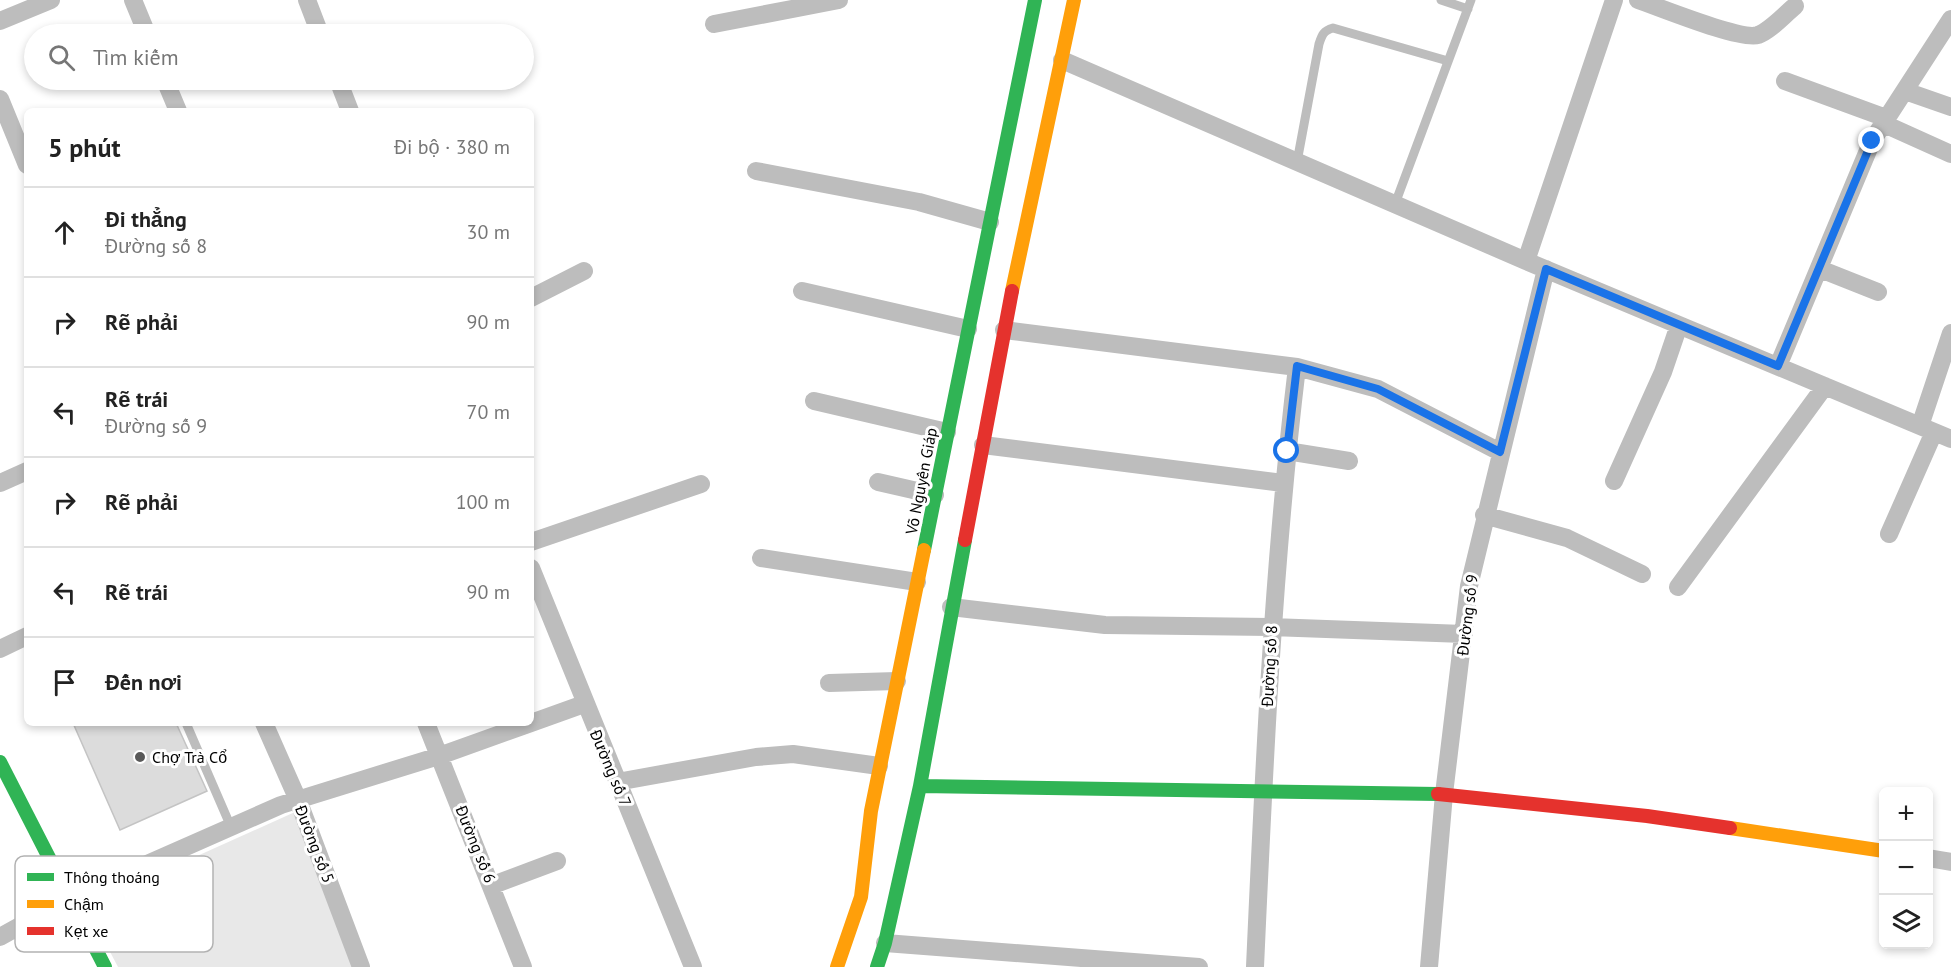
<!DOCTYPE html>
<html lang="vi">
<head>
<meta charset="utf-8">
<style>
  body { margin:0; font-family:"PT Sans",sans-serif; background:#f6f6f6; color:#222 }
  .controls { position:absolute; right:18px; bottom:18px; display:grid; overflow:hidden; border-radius:9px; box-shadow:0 3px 9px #0003 }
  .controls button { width:54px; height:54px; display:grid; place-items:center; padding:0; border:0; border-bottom:2px solid #e0e0e0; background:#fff; color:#222; font:30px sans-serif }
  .stop { position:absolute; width:18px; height:18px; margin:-14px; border:4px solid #1a73e8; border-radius:50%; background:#fff }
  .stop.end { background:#1a73e8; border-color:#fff; box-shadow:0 2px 6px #0008 }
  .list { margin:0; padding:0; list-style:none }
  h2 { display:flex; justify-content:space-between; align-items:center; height:78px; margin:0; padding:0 24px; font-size:26px }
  h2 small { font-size:20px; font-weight:400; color:#767676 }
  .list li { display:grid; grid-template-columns:39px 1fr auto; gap:18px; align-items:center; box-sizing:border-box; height:90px; padding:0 24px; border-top:2px solid #e0e0e0 }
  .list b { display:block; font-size:22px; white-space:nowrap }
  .list p { margin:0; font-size:20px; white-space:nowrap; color:#767676 }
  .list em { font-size:20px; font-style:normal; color:#767676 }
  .icon { flex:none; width:33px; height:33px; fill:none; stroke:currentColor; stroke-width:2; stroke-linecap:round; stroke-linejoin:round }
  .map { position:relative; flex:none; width:1951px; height:967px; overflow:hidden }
  .search { position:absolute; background:#fff; box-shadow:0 3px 9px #0003; left:24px; top:24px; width:510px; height:66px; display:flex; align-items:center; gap:15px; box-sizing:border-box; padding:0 21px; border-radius:33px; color:#767676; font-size:22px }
  .panel { position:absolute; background:#fff; box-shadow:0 3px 9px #0003; left:24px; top:108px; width:510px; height:618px; border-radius:9px }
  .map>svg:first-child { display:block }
  .green { fill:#e8e8e8 }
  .building { fill:#dcdcdc; stroke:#c4c4c4; stroke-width:1.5 }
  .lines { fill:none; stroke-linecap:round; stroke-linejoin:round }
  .lane { stroke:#bdbdbd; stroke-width:9 }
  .street { stroke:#bdbdbd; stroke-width:18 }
  .fast { stroke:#30b455; stroke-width:14 }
  .slow { stroke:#ff9f0a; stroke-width:14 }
  .jam { stroke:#e5322d; stroke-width:14 }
  .route { stroke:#1a73e8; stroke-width:8 }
  .poi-dot { fill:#595959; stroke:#fff; stroke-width:2 }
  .labels { text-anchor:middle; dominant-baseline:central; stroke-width:6; stroke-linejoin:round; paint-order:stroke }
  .street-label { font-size:16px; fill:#000; stroke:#fff }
  .poi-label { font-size:16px; fill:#000; stroke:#fff; text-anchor:start }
  .key { fill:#fff; stroke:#b2b2b2; stroke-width:1.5 }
  .key-label { font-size:16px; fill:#000 }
</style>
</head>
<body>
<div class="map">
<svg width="1951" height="967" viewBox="0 0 1951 967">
  <rect width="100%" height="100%" fill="#fff"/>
  <path class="green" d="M295 812 354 967H118L86 906Z"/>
  <path class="building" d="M73 723H176L207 791 120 830Z"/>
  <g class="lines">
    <path class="lane" d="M1441 0 1468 9
      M1297 162 1319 44C1322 35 1323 31 1333 28L1448 61
      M1395 204 1471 0
      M186 723 231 827"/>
    <path class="street" d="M133 0 147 34
      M307 0 320 34
      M1638 0C1659 7 1741 41 1758 35 1771 30 1784 15 1795 6
      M0 21 51 0
      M714 24 839 0
      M1062 60 1526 261 1951 439
      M165 80 178 111
      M338 80 350 111
      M1785 81 1886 118
      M1905 91 1951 107
      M0 99 27 165
      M1882 123 1951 154
      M756 171 919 202 990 222
      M1526 261 1614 0
      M1820 269 1878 292
      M802 291 968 329
      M531 298 584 271
      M1004 330 1297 367 1378 389 1500 452
      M1778 366 1872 141 1951 19
      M814 401 947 432
      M1920 426 1951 333
      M983 445 1283 483
      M1287 451 1349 461
      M1614 481 1663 372 1679 325
      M878 482 935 495
      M0 483 27 471
      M1484 515 1567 538 1642 574
      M1889 534 1934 432
      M531 542 701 484
      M761 558 917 582
      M531 568 693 967
      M1678 587 1825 386
      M951 607 1105 625 1271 627 1464 634
      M0 649 27 636
      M829 683 897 681
      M264 723 298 800 361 967
      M426 723 523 967
      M531 723 584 704
      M617 782 756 757 793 754 879 766
      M1928 858 1951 862
      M493 885 557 861
      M0 937 70 898 281 805 439 756 531 723
      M885 943 1199 967
      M1255 967C1264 766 1273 566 1297 367
      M1429 967 1444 794 1469 586 1546 269"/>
    <path class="fast" d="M924 550 1035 0
      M0 762 105 967
      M920 786 1438 794
      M877 967 885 943 920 786 965 540"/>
    <path class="slow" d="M1012 291 1074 0
      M1730 828 1884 851
      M837 967 861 897 871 811 924 550"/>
    <path class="jam" d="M965 540 1012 291
      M1438 794 1647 816 1730 828"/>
  </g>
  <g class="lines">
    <path class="route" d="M1287 451 1297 366 1378 389 1500 452 1546 269 1778 366 1872 141"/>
  </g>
  <circle class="poi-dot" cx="140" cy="757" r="6"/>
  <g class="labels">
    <g class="street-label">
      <text transform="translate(921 481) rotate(-79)">Võ Nguyên Giáp</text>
      <text transform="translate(1467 615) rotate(-83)">Đường số 9</text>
      <text transform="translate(1269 666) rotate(-87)">Đường số 8</text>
      <text transform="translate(611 768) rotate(67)">Đường số 7</text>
      <text transform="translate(315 844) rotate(69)">Đường số 5</text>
      <text transform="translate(476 844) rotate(68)">Đường số 6</text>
    </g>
    <g class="poi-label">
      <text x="152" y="757">Chợ Trà Cổ</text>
    </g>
  </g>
  <rect x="15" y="856" width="198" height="96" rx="9" class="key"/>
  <rect x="27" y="873" width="27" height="8" fill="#30b455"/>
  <rect x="27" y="900" width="27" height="8" fill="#ff9f0a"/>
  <rect x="27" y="927" width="27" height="8" fill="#e5322d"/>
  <g class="key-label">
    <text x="64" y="883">Thông thoáng</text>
    <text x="64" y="910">Chậm</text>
    <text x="64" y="937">Kẹt xe</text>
  </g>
</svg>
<div class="controls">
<button>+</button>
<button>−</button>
<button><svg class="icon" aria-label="layers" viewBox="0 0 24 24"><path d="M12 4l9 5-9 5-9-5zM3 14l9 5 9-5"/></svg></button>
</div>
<div class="stop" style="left:1287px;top:451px"></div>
<div class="stop end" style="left:1872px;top:141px"></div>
<div class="search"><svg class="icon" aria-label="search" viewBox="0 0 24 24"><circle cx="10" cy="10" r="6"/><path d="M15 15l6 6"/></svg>Tìm kiếm</div>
<section class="panel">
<h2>5 phút<small>Đi bộ · 380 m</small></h2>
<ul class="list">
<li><svg class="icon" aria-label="ahead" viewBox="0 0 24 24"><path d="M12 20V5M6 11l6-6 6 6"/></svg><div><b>Đi thẳng</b><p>Đường số 8</p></div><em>30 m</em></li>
<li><svg class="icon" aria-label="right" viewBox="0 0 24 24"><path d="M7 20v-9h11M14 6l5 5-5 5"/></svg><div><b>Rẽ phải</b></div><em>90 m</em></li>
<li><svg class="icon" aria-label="left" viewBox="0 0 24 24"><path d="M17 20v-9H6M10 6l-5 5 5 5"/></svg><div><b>Rẽ trái</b><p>Đường số 9</p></div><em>70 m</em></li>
<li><svg class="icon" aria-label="right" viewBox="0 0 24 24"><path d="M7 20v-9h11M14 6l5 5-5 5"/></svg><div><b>Rẽ phải</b></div><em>100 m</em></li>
<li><svg class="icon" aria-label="left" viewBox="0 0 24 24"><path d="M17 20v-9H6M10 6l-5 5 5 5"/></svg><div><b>Rẽ trái</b></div><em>90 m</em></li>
<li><svg class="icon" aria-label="arrive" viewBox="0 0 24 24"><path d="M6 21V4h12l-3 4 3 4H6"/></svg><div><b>Đến nơi</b></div></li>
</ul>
</section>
</div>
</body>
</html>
